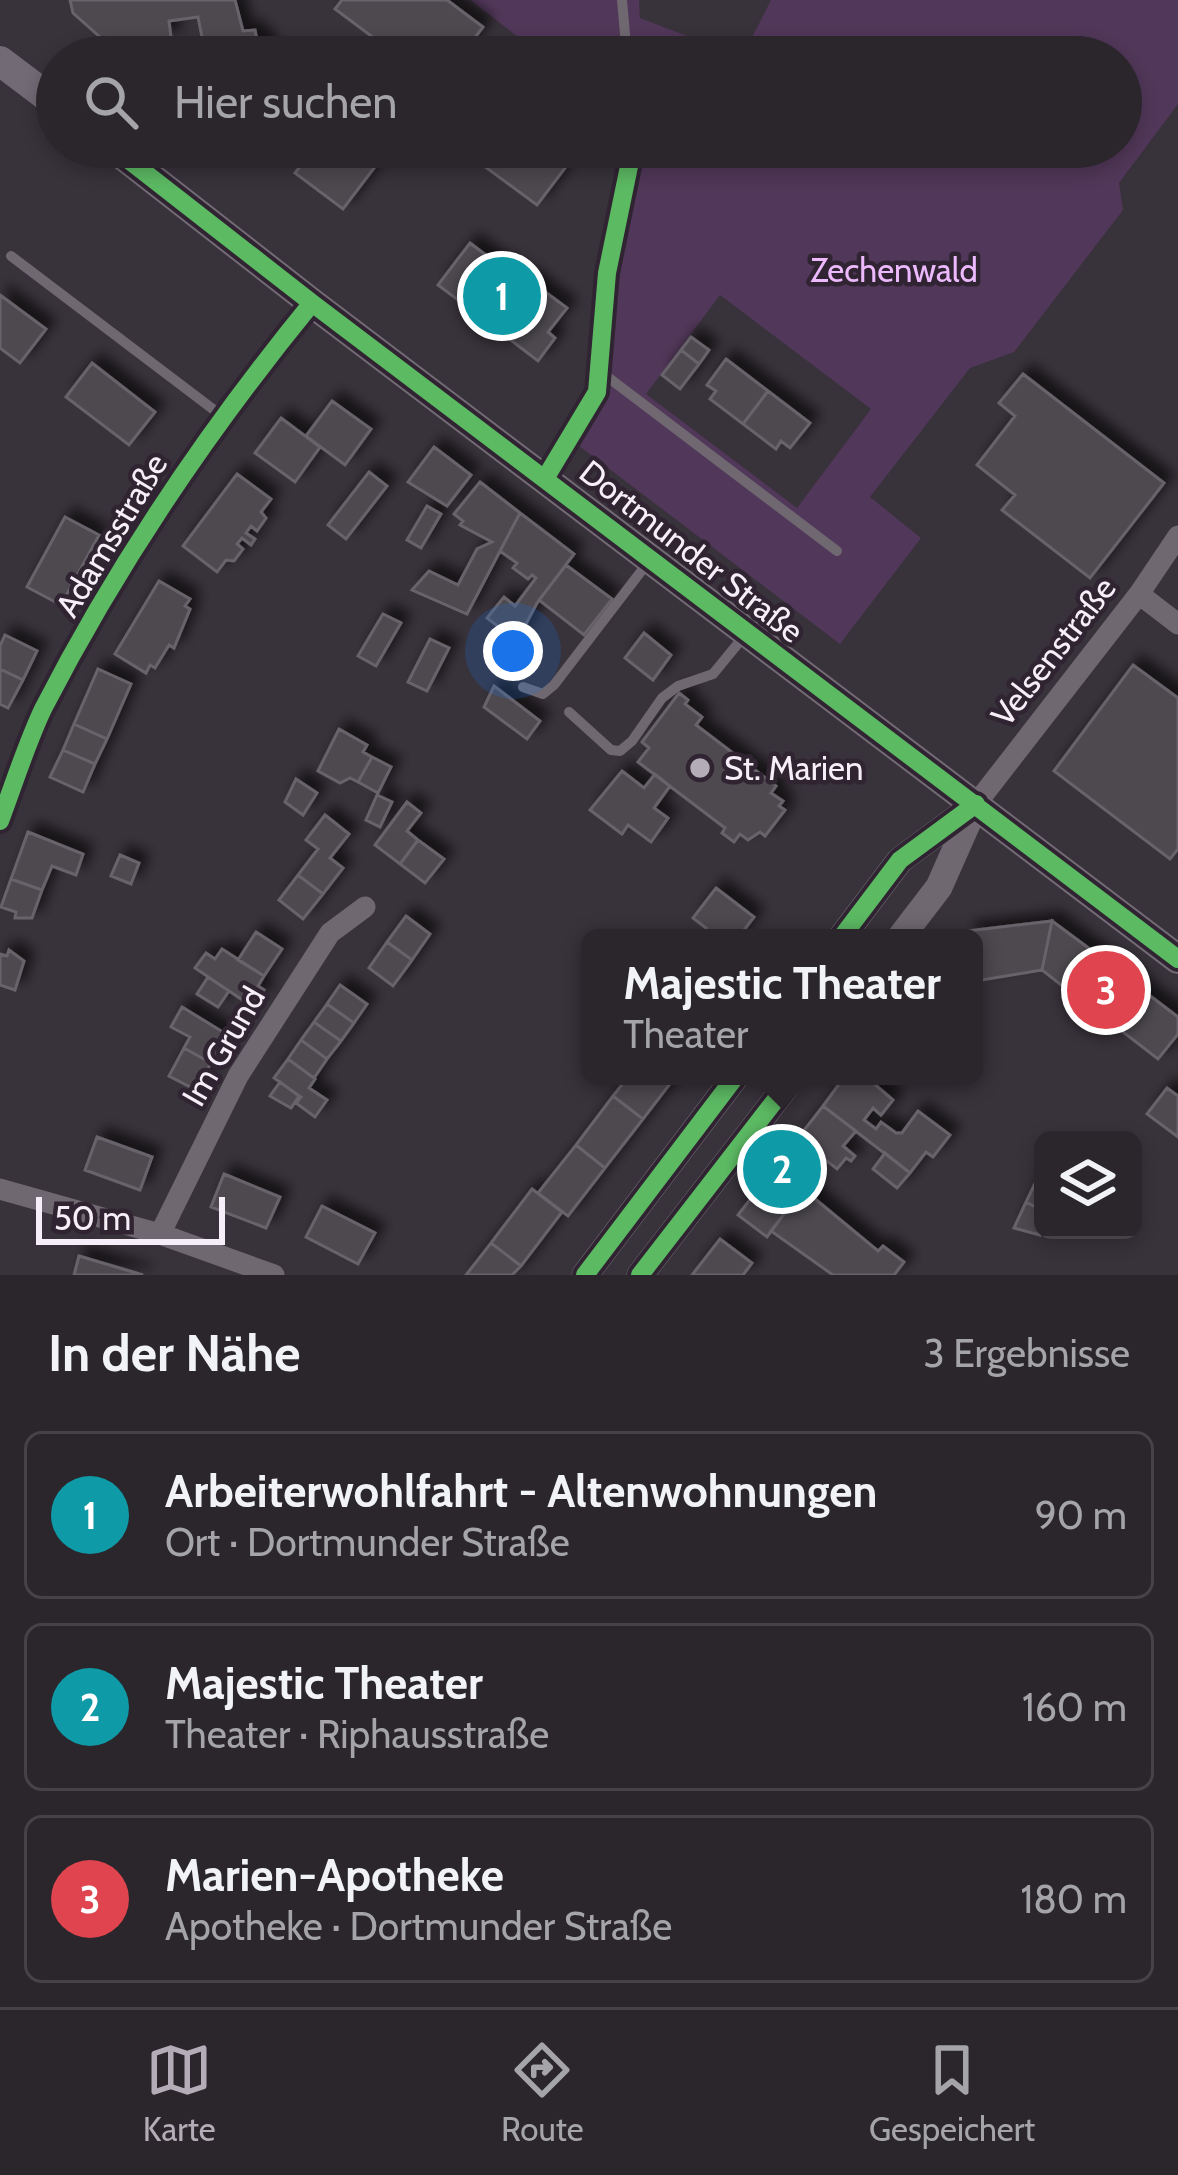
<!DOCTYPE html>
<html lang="de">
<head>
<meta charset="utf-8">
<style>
  body { margin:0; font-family:Cabin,sans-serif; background:#363238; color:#f1f3f6 }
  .controls { position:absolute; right:36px; bottom:36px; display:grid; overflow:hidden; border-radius:18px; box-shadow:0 6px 18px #0003 }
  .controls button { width:108px; height:108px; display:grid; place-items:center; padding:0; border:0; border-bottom:3px solid #464348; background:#2a262c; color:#f1f3f6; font:60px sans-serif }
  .scale { position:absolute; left:36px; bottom:30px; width:189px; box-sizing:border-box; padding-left:12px; border:6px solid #f6eef8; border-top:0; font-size:33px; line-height:42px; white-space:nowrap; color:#f6eef8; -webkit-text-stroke:9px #302433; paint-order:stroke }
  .you { position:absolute; left:513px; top:651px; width:42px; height:42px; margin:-30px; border:9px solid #fff; border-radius:50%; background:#1a73e8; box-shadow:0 0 0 18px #1a73e833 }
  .badge { display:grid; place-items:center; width:78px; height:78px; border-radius:50%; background:#b4acb6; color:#fff; font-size:39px; font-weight:700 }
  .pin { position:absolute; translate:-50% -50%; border:6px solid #fff; box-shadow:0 3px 12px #0006 }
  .popup { position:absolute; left:581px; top:929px; width:402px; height:156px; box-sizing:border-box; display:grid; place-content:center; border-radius:18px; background:#2a262c; filter:drop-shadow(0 3px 9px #0005); font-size:39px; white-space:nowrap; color:#a5a5a9 }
  .popup b { font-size:45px; color:#f1f3f6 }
  .popup::after { content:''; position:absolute; left:50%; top:100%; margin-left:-24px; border:24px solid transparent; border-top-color:#2a262c }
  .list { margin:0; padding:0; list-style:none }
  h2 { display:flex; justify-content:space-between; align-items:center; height:156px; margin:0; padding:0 48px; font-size:51px }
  h2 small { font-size:39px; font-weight:400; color:#a5a5a9 }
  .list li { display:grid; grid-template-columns:78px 1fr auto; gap:36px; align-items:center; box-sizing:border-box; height:168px; margin:0 24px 24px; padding:0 24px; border:3px solid #464348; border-radius:18px }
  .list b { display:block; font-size:45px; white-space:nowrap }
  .list p { margin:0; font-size:39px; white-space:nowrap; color:#a5a5a9 }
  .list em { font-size:39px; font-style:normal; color:#a5a5a9 }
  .icon { flex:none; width:66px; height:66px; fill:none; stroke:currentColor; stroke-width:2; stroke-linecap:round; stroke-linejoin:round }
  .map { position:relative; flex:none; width:1178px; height:1275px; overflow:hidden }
  .search { position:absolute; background:#2a262c; box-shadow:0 6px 18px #0003; left:36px; right:36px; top:36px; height:132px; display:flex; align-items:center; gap:30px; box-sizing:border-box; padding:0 42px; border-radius:66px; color:#a5a5a9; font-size:45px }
  .sheet { height:732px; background:#2a262c }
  nav { display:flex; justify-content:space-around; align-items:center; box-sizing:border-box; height:168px; border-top:3px solid #464348; background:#2a262c; font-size:33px; color:#a5a5a9 }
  nav a { display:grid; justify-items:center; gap:6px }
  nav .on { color:#b4acb6 }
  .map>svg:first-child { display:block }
  .green { fill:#513759; fill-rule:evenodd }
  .building { fill:#4d484f; stroke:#68626a; stroke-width:3; filter:url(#shadow) }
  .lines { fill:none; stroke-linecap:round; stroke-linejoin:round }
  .service { stroke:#6f6871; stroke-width:10 }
  .minor { stroke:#6f6871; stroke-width:21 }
  .tertiary { stroke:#6f6871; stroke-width:27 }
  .secondary { stroke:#726a75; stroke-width:30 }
  .cycleway-casing { stroke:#302433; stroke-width:26 }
  .cycleway { stroke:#5cba63; stroke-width:18 }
  .poi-dot { fill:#b4acb6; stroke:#302433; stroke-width:4.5 }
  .labels { text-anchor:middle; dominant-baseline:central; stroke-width:9; stroke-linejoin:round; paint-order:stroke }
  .park-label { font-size:33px; fill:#ecb9fd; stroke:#302433 }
  .street-label { font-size:33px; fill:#f6eef8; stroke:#302433 }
  .poi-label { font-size:33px; fill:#f6eef8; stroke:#302433; text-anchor:start }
</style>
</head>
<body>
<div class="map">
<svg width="1178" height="1275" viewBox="0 0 1178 1275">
  <defs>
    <filter id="shadow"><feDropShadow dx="9" dy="-9" stdDeviation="6" flood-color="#0009"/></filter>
  </defs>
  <rect width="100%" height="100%" fill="#38323a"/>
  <path class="green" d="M470 0H639L640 18 742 57H544Z
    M771 0H1178V104L1119 183 1123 210 1014 352 970 368 870 497 921 538 840 644 562 433 592 382 601 264 623 147H1121V57H742ZM720 295 871 409 797 508 646 394Z"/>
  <path class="building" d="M70 0H235L243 31 255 30 257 40 264 39 266 52 272 51V57H206L198 17 169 21 171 37 109 45 73 13Z
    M342 0H447L483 27 460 57H366L378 41 335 9Z
    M315 147H390L343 209 295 173Z
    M499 147H581L537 205 484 166Z
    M470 243 524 284 528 279 567 308 548 332 555 338 538 361 499 331 501 327 495 323 491 329 481 322 486 316 480 311 478 315 438 285Z
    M0 295 46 329 20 363 0 348Z
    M691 337 709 350 699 364 681 350Z
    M681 350 699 364 680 389 662 375Z
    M726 359 768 391 743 424 710 399 716 391 707 385Z
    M92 363 155 412 129 445 66 397Z
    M1023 374 1164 483 1090 578 1002 510 1015 495 977 465 1015 416 999 403Z
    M768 391 810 423 790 448 781 441 776 449 743 424Z
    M332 401 371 429 345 465 306 436Z
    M281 418 320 447 295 482 255 453Z
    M434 447 471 475 447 506 408 482Z
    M369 472 387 486 346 539 328 525Z
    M237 474 271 499 261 512 266 518 257 531 251 526 246 533 255 539 251 545 242 538 237 544 243 549 234 561 226 560 217 572 183 546Z
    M480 482 520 513 467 614 412 590 429 571 458 585 477 549 492 542 460 525 463 521 454 514Z
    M427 506 441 514 421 548 407 540Z
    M520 513 574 554 537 603 517 641 487 618 504 597 515 606 536 578 532 575 528 579 513 568 517 563 500 551Z
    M65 517 99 535 61 605 27 587Z
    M566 565 612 599 584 635 539 600Z
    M159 581 190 599 185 606 190 609 174 648 169 645 155 668 150 665 146 673 115 654Z
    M383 614 401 623 376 666 358 656Z
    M644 633 671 655 653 680 625 658Z
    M5 635 37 651 23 680 0 669V646Z
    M430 639 449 648 427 691 408 682Z
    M1133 665 1178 698V849L1170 859 1054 771Z
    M0 669 23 680 8 708 0 704Z
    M98 669 131 684 107 739 74 724Z
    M494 686 540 721 527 739 484 707Z
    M679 693 688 700 685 704 702 717 696 725 776 786 771 793 783 801 779 806 785 810 765 836 760 832 748 840 740 834 734 842 722 833 725 828 638 762 649 748 642 742Z
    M74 724 107 739 95 764 63 750Z
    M339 729 367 745 363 752 372 757 358 782 350 778 340 783 318 771Z
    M63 750 95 764 83 792 50 777Z
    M372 757 391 767 378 793 358 782Z
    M622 771 644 788 655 774 670 786 654 808 668 818 651 842 628 825 622 834 590 810Z
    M296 779 317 793 303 815 285 802Z
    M377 795 392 802 380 827 366 820Z
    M407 802 421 813 407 831 418 840 400 864 375 845Z
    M325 815 349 834 330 858 343 868 323 894 298 875 318 849 306 840Z
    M28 832 83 854 76 875 52 866 42 890 11 879Z
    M418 840 444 859 425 883 400 864Z
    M120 855 139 863 131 884 111 876Z
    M298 875 323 894 303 919 279 900Z
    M11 879 42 890 32 918H15L16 912 1 907Z
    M716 888 754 917 738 938H710L703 932 706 928 693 918Z
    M406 916 430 934 412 960 387 942Z
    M1052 921 1098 955 1070 992 1042 970Z
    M1052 921 1042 970 976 981 974 938H968L967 931Z
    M256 932 282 949 264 976 238 960Z
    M387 942 412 960 393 986 369 968Z
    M222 949 264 976 258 986 264 990 257 1000 251 996 247 1003 195 968 206 953 215 959Z
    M9 950 24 961 15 990 0 985V954L7 956Z
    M1098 955 1141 989 1114 1025 1070 992Z
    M208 977 229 991 218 1007 197 994Z
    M340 985 367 1004 354 1023 327 1004Z
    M1141 989 1178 1017V1034L1158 1059 1114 1025Z
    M327 1004 354 1023 341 1041 314 1022Z
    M182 1007 226 1034 211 1063 184 1048 190 1037 171 1027Z
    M314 1022 341 1041 327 1059 301 1040Z
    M301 1040 327 1059 314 1078 288 1059Z
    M184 1048 211 1063 196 1090 169 1076Z
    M288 1059 315 1079 309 1088 327 1100 315 1117 296 1103 301 1097 274 1078Z
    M629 1076H676L643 1119 613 1096Z
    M845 1076H865L893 1100 881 1115 873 1108 864 1120 876 1129 881 1122 896 1133H902L918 1111 950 1135 933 1157 926 1152 910 1173 823 1106Z
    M280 1082 299 1096 291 1108 270 1096Z
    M1167 1088 1178 1096V1137L1147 1114Z
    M613 1096 643 1119 605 1168 576 1145Z
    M823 1106 856 1131 843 1146 855 1156 851 1161 846 1158 837 1169 798 1138Z
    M97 1137 152 1157 140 1190 85 1170Z
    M576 1145 605 1168 568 1216 538 1193Z
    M885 1153 910 1173 897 1188 873 1169Z
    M780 1161 808 1183 787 1210 759 1188Z
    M1043 1167V1211L1026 1202Z
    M224 1174 280 1197 266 1228 211 1207Z
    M759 1188 787 1210 767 1237 738 1215Z
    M532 1189 562 1212 521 1266 491 1243Z
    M803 1189 878 1251 883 1246 904 1262 894 1275H833L771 1231Z
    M1026 1202 1043 1211 1040 1235 1014 1228Z
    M322 1206 375 1233 358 1264 306 1237Z
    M720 1239 752 1263 743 1275H692Z
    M491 1243 521 1266 512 1275H466Z
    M79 1256 143 1275H74Z"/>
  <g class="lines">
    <path class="service" d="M622 0 627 57
      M11 256 222 416
      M601 372 837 551
      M547 474 597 392 607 273 633 147
      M523 687 543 694 554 685 649 561
      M569 712 611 750 620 751 632 741 662 698 678 686 713 674 745 635"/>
    <path class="minor" d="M1139 594 1178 624
      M976 804 1139 594 1178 536
      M0 821C14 784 26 745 43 709 118 563 208 430 312 303
      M0 1189 160 1234 274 1275
      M160 1234 238 1076 330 933 365 907"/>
    <path class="tertiary" d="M841 938 900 860 976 804
      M900 938 939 887 974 808
      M585 1275 736 1076
      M640 1275 794 1076"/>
    <path class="secondary" d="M0 61 57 104
      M112 147 312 303 1178 959"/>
    <defs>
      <path id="cycleway" d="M112 147 312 303 1178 959
        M546 477 597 392 607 273 633 147
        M0 821C14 784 26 745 43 709 118 563 208 430 312 303
        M841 938 900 860 976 804
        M585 1275 736 1076
        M640 1275 794 1076"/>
    </defs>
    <use href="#cycleway" class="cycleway-casing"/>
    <use href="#cycleway" class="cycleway"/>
  </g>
  <circle class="poi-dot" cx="700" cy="768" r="12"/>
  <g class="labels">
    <g class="park-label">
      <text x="894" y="270">Zechenwald</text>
    </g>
    <g class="street-label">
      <text transform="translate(111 535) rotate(-59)">Adamsstraße</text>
      <text transform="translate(692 551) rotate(38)">Dortmunder Straße</text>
      <text transform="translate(1053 651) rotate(-52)">Velsenstraße</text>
      <text transform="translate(223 1046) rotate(-60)">Im Grund</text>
    </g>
    <g class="poi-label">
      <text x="724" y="768">St. Marien</text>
    </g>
  </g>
</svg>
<div class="controls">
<button><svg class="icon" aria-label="layers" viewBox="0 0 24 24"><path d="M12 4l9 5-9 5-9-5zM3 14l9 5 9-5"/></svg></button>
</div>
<div class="scale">50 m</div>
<div class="you"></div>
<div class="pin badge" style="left:502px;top:296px;background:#0f9aa8">1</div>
<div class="pin badge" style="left:782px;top:1169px;background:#0f9aa8">2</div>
<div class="popup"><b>Majestic Theater</b>Theater</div>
<div class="pin badge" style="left:1106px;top:990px;background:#e0444e">3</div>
<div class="search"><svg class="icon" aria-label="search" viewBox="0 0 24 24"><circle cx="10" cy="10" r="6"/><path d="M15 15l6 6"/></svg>Hier suchen</div>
</div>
<section class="sheet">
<h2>In der Nähe<small>3 Ergebnisse</small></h2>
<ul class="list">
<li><span class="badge" style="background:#0f9aa8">1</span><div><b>Arbeiterwohlfahrt - Altenwohnungen</b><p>Ort · Dortmunder Straße</p></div><em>90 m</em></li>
<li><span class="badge" style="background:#0f9aa8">2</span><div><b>Majestic Theater</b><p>Theater · Riphausstraße</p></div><em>160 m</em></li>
<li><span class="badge" style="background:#e0444e">3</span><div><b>Marien-Apotheke</b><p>Apotheke · Dortmunder Straße</p></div><em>180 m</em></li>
</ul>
</section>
<nav>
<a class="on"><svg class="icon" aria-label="map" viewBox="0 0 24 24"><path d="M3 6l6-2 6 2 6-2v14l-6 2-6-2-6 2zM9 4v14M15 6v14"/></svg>Karte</a>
<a><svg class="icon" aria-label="directions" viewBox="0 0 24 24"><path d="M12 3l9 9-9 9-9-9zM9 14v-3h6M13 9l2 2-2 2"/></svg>Route</a>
<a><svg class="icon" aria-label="saved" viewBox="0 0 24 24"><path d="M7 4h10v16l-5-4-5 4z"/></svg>Gespeichert</a>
</nav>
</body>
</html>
